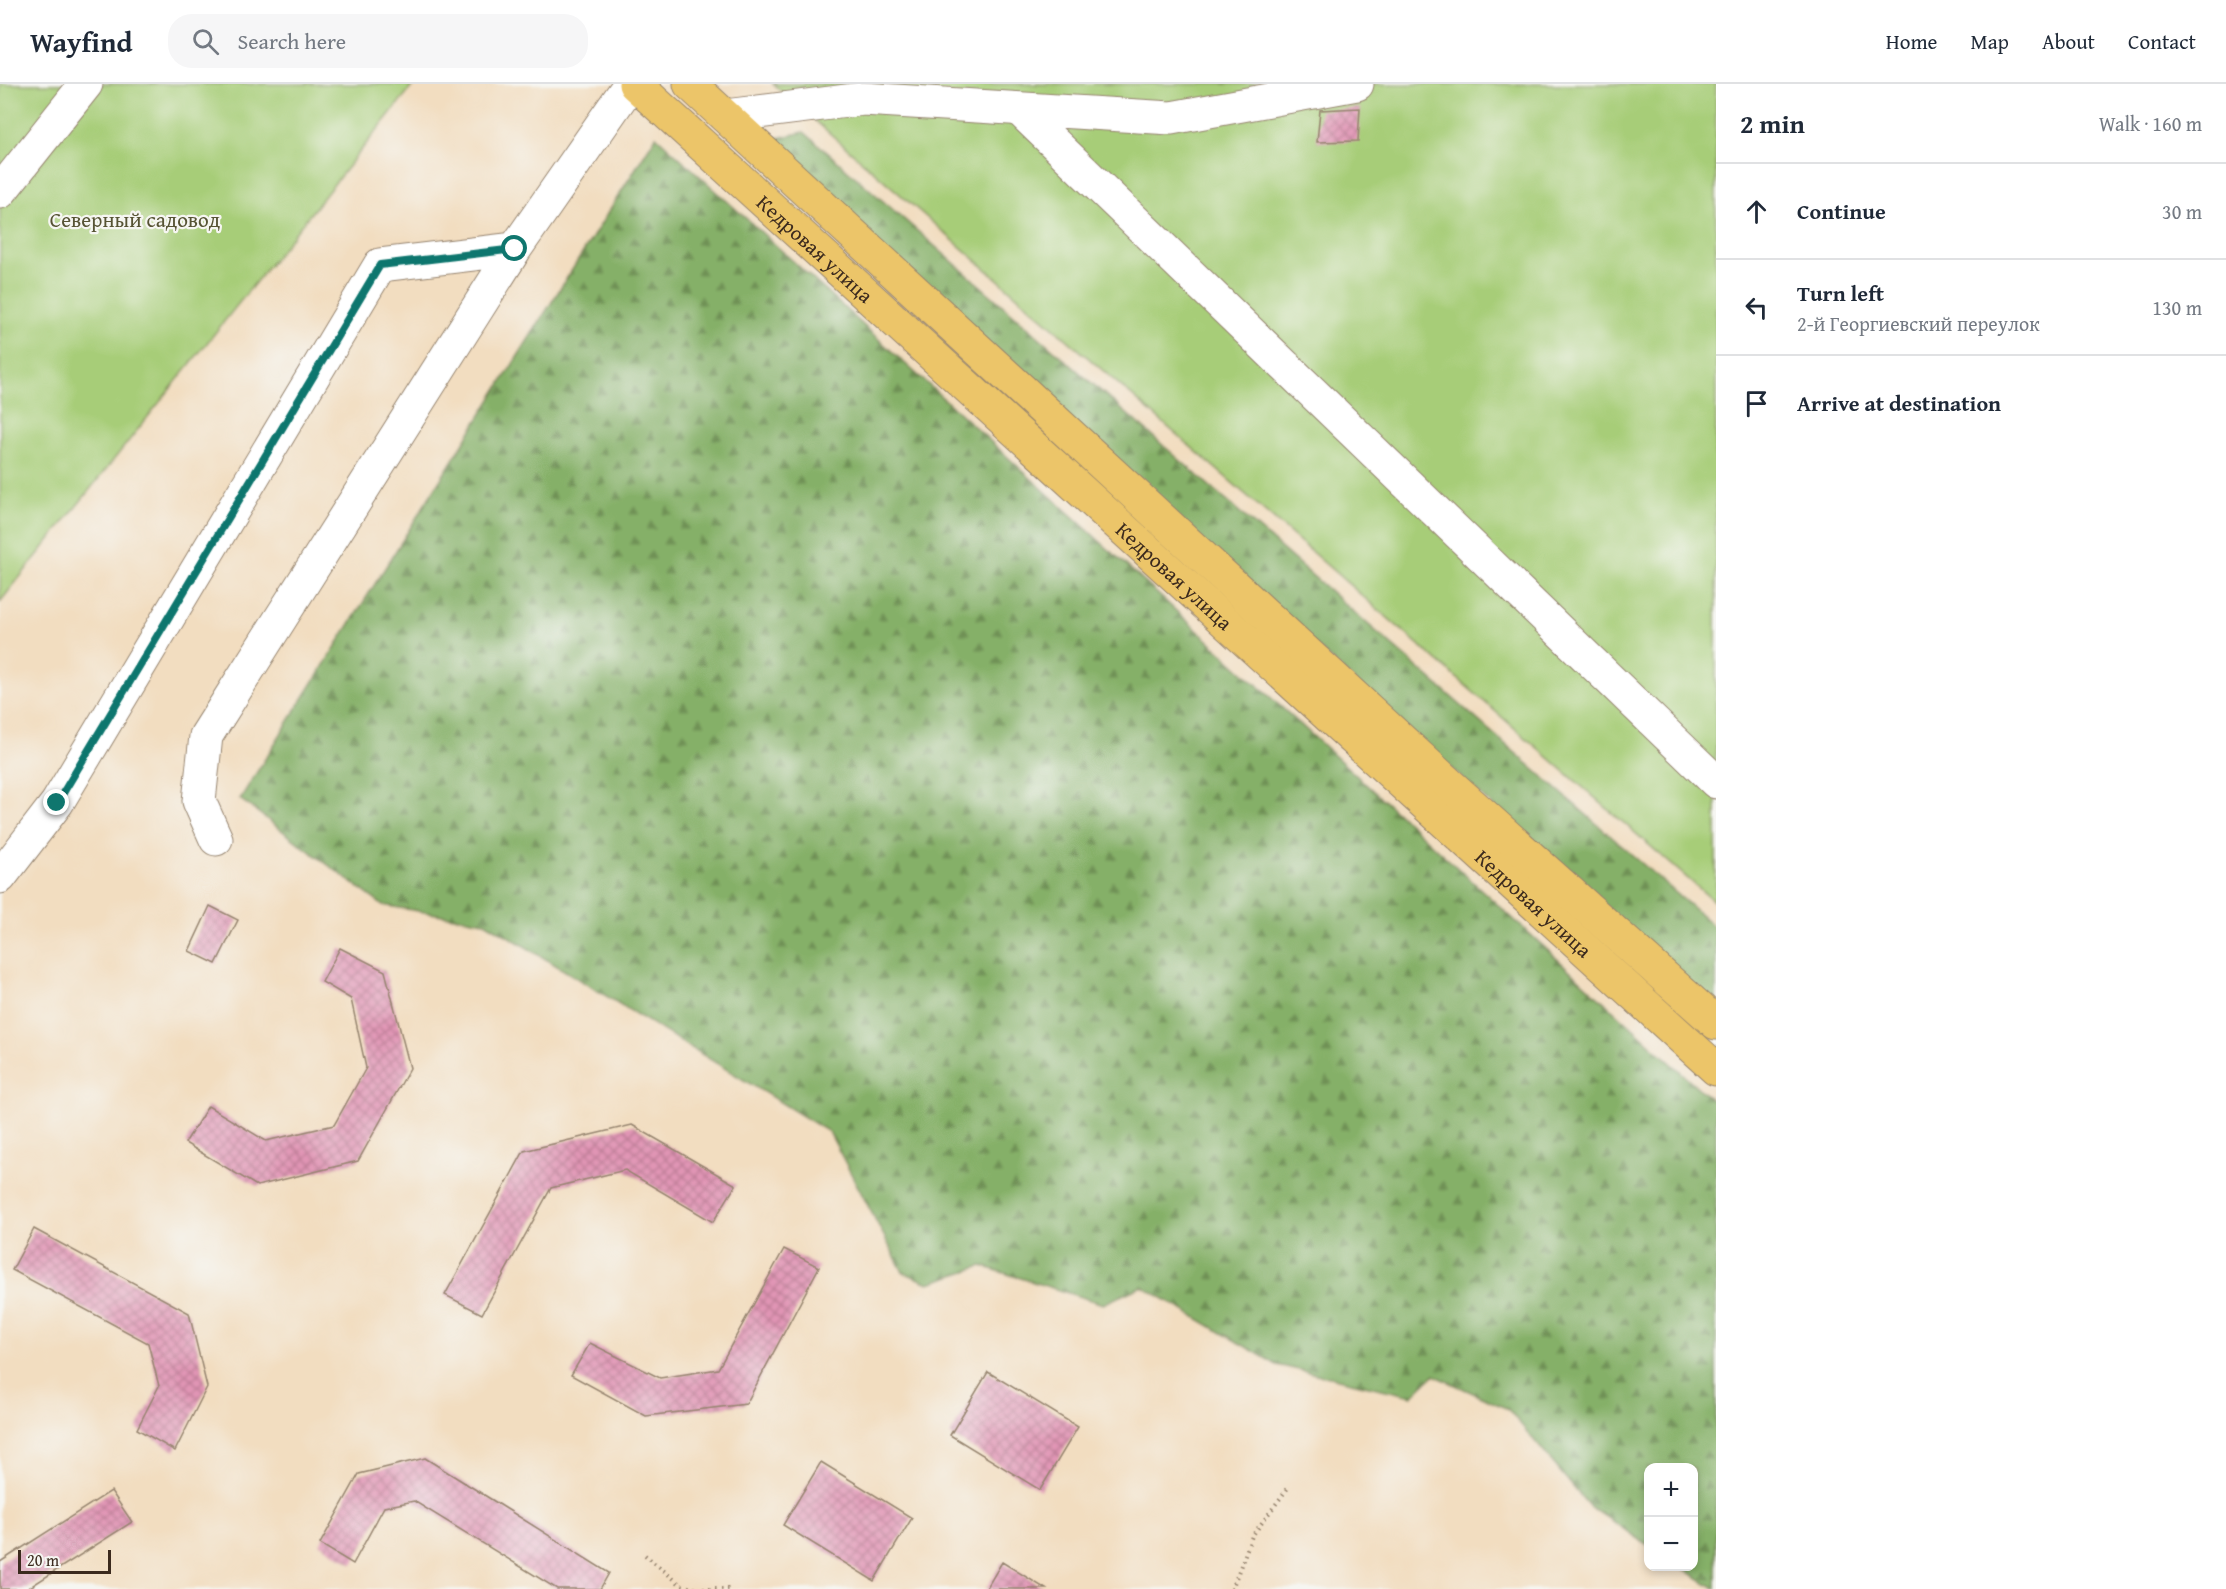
<!DOCTYPE html>
<html lang="en">
<head>
<meta charset="utf-8">
<style>
  body { margin:0; font-family:"Gentium Book Plus",serif; background:#f6f6f7; color:#1f2937 }
  .controls { position:absolute; right:18px; bottom:18px; display:grid; overflow:hidden; border-radius:12px; box-shadow:0 3px 9px #0003 }
  .controls button { width:54px; height:54px; display:grid; place-items:center; padding:0; border:0; border-bottom:2px solid #e0e1e3; background:#fff; color:#1f2937; font:30px sans-serif }
  .scale { position:absolute; left:18px; bottom:15px; width:93px; box-sizing:border-box; padding-left:6px; border:3px solid #3b2a1e; border-top:0; font-size:16px; line-height:21px; white-space:nowrap; color:#3b2a1e; -webkit-text-stroke:4px #f6f6f2; paint-order:stroke }
  .stop { position:absolute; width:18px; height:18px; margin:-14px; border:4px solid #0f766e; border-radius:50%; background:#fff }
  .stop.end { background:#0f766e; border-color:#fff; box-shadow:0 2px 6px #0008 }
  .list { margin:0; padding:0; list-style:none }
  h2 { display:flex; justify-content:space-between; align-items:center; height:78px; margin:0; padding:0 24px; font-size:26px }
  h2 small { font-size:20px; font-weight:400; color:#747a83 }
  .list li { display:grid; grid-template-columns:39px 1fr auto; gap:18px; align-items:center; box-sizing:border-box; height:96px; padding:0 24px; border-top:2px solid #e0e1e3 }
  .list b { display:block; font-size:22px; white-space:nowrap }
  .list p { margin:0; font-size:20px; white-space:nowrap; color:#747a83 }
  .list em { font-size:20px; font-style:normal; color:#747a83 }
  .icon { flex:none; width:33px; height:33px; fill:none; stroke:currentColor; stroke-width:2; stroke-linecap:round; stroke-linejoin:round }
  .map { position:relative; flex:none; width:1716px; height:1505px; overflow:hidden }
  header { display:flex; align-items:center; gap:36px; box-sizing:border-box; height:84px; padding:0 30px; background:#fff; border-bottom:2px solid #e0e1e3 }
  header strong { font-size:28px }
  nav { display:flex; gap:33px; margin-inline-start:auto; font-size:21px }
  .search { width:420px; height:54px; background:#f6f6f7; display:flex; align-items:center; gap:15px; box-sizing:border-box; padding:0 21px; border-radius:24px; color:#747a83; font-size:22px }
  main { display:flex }
  aside { flex:1; background:#fff }
  .map>svg:first-child { display:block }
  .forest { fill:url(#forest-firs); stroke:#606d43; stroke-width:1.5 }
  .garden { fill:#a7cd78; stroke:#717c4b; stroke-width:1.5 }
  .building { fill:url(#building-cross-hatch) }
  .lines { fill:none; stroke-linecap:round; stroke-linejoin:round }
  .minor-casing { stroke:#96846f; stroke-width:35 }
  .major-casing { stroke:#96846f; stroke-width:35 }
  .path { stroke:#96846f; stroke-width:4; stroke-dasharray:1.5 4.5; stroke-linecap:butt }
  .minor { stroke:#fff; stroke-width:33 }
  .major { stroke:#ecc569; stroke-width:33 }
  .route { stroke:#0f766e; stroke-width:8 }
  .labels { text-anchor:middle; dominant-baseline:central; stroke-width:4.5; stroke-linejoin:round; paint-order:stroke }
  .park-label { font-size:21px; fill:#565334; stroke:#f6f6f2 }
  .street-label { font-size:21px; fill:#3b2a1e; stroke:#f6f6f2 }
</style>
</head>
<body>
<header>
<strong>Wayfind</strong>
<div class="search"><svg class="icon" aria-label="search" viewBox="0 0 24 24"><circle cx="10" cy="10" r="6"/><path d="M15 15l6 6"/></svg>Search here</div>
<nav><a>Home</a><a>Map</a><a>About</a><a>Contact</a></nav>
</header>
<main>
<div class="map">
<svg width="1716" height="1505" viewBox="0 0 1716 1505">
  <defs>
    <pattern id="forest-firs" width="22" height="20" patternUnits="userSpaceOnUse" patternTransform="scale(1.5)"><rect width="22" height="20" fill="#85b068"/><path d="M5 1l3.5 6h-7zM16 11l3.5 6h-7z" fill="#6e8f55"/></pattern>
    <pattern id="building-cross-hatch" width="8" height="8" patternUnits="userSpaceOnUse" patternTransform="scale(1.5)"><rect width="8" height="8" fill="#e195b5"/><path d="M0 0l8 8M0 8l8-8" fill="none" stroke="#b87a93"/></pattern>
  </defs>
  <rect width="100%" height="100%" fill="#f6f6f2"/>
  <filter id="ink" filterUnits="userSpaceOnUse"><feTurbulence type="fractalNoise" baseFrequency=".0167" numOctaves="2"/><feDisplacementMap in="SourceGraphic" scale="12" xChannelSelector="R" yChannelSelector="G"/><feConvolveMatrix kernelMatrix="1 2 1 2 8 2 1 2 1" color-interpolation-filters="sRGB"/></filter>
  <filter id="wash" filterUnits="userSpaceOnUse"><feTurbulence type="fractalNoise" baseFrequency=".008" numOctaves="4" result="noise"/><feDisplacementMap in="SourceGraphic" scale="24" xChannelSelector="R" yChannelSelector="G"/><feGaussianBlur stdDeviation="1.35" result="paint"/><feColorMatrix in="noise" values="0 0 0 0 0 0 0 0 0 0 0 0 0 0 0 0 0 1.4 0 .05"/><feComposite in="paint" operator="in"/></filter>
  <g filter="url(#wash)">
    <rect width="100%" height="100%" fill="#f2ddc0"/>
    <path class="forest" d="M804 48 1716 844V924L759 58Z
      M656 52 1716 1020V1505L1681 1483 1694 1482V1384H1648V1461L1589 1422 1508 1325 1434 1291 1412 1312 1277 1281 1142 1202 1103 1220 982 1182 929 1199 903 1188 829 1048 485 838 382 821 240 715Z"/>
    <path class="garden" d="M0 0H414L0 518Z
      M773 0H1716V819Z"/>
    <g id="blocks">
      <path class="building" d="M1360 24 1358 57 1317 58 1320 26Z
        M210 822 238 836 216 880 189 867Z
        M340 864 385 887 410 984 358 1077 257 1102 185 1059 208 1022 266 1057 334 1041 366 984 351 915 322 898Z
        M632 1041 736 1101 713 1138 625 1086 551 1104 482 1230 445 1211 524 1067Z
        M34 1145 189 1229 207 1303 175 1367 137 1345 159 1302 148 1259 12 1186Z
        M784 1165 819 1183 746 1320 646 1332 571 1291 590 1259 660 1294 718 1285Z
        M988 1288 1078 1343 1040 1406 950 1351Z
        M425 1374 609 1489 600 1505H557L414 1417 384 1423 353 1480 320 1460 359 1390Z
        M821 1378 912 1434 874 1497 783 1441Z
        M111 1407 132 1438 27 1505H0V1478Z
        M1002 1478 1046 1505H986Z"/>
    </g>
  </g>
  <g filter="url(#ink)">
    <use href="#blocks" fill-opacity="0" stroke="#96846f" stroke-width="1.5"/>
    <g class="lines">
      <defs>
        <path id="minor" d="M1020 26 1716 698
          M725 32 863 15 1171 34 1357 0
          M0 108 86 0
          M216 755 199 717 206 652 515 165 630 0
          M0 793 57 719 380 181 515 165"/>
        <g id="major">
          <path id="s1" d="M635 0 1716 985"/>
          <path d="M690 0 1448 699 1716 939"/>
        </g>
      </defs>
      <use href="#minor" class="minor-casing"/>
      <use href="#major" class="major-casing"/>
      <path class="path" d="M645 1471 681 1501 697 1505
        M703 1505H732
        M1232 1505 1252 1452 1288 1404"/>
      <use href="#minor" class="minor"/>
      <use href="#major" class="major"/>
    </g>
  </g>
  <g class="lines" filter="url(#ink)">
    <path class="route" d="M57 719 380 181 515 165"/>
  </g>
  <g class="labels">
    <g class="park-label">
      <text x="135" y="135">Северный садовод</text>
    </g>
    <g class="street-label">
      <text stroke="none"><textPath href="#s1" startOffset="244">Кедровая улица</textPath></text>
      <text stroke="none"><textPath href="#s1" startOffset="730">Кедровая улица</textPath></text>
      <text stroke="none"><textPath href="#s1" startOffset="1216">Кедровая улица</textPath></text>
    </g>
  </g>
</svg>
<div class="controls">
<button>+</button>
<button>−</button>
</div>
<div class="scale">20 m</div>
<div class="stop" style="left:515px;top:165px"></div>
<div class="stop end" style="left:57px;top:719px"></div>
</div>
<aside>
<h2>2 min<small>Walk · 160 m</small></h2>
<ul class="list">
<li><svg class="icon" aria-label="ahead" viewBox="0 0 24 24"><path d="M12 20V5M6 11l6-6 6 6"/></svg><div><b>Continue</b></div><em>30 m</em></li>
<li><svg class="icon" aria-label="left" viewBox="0 0 24 24"><path d="M17 20v-9H6M10 6l-5 5 5 5"/></svg><div><b>Turn left</b><p>2-й Георгиевский переулок</p></div><em>130 m</em></li>
<li><svg class="icon" aria-label="arrive" viewBox="0 0 24 24"><path d="M6 21V4h12l-3 4 3 4H6"/></svg><div><b>Arrive at destination</b></div></li>
</ul>
</aside>
</main>
</body>
</html>
